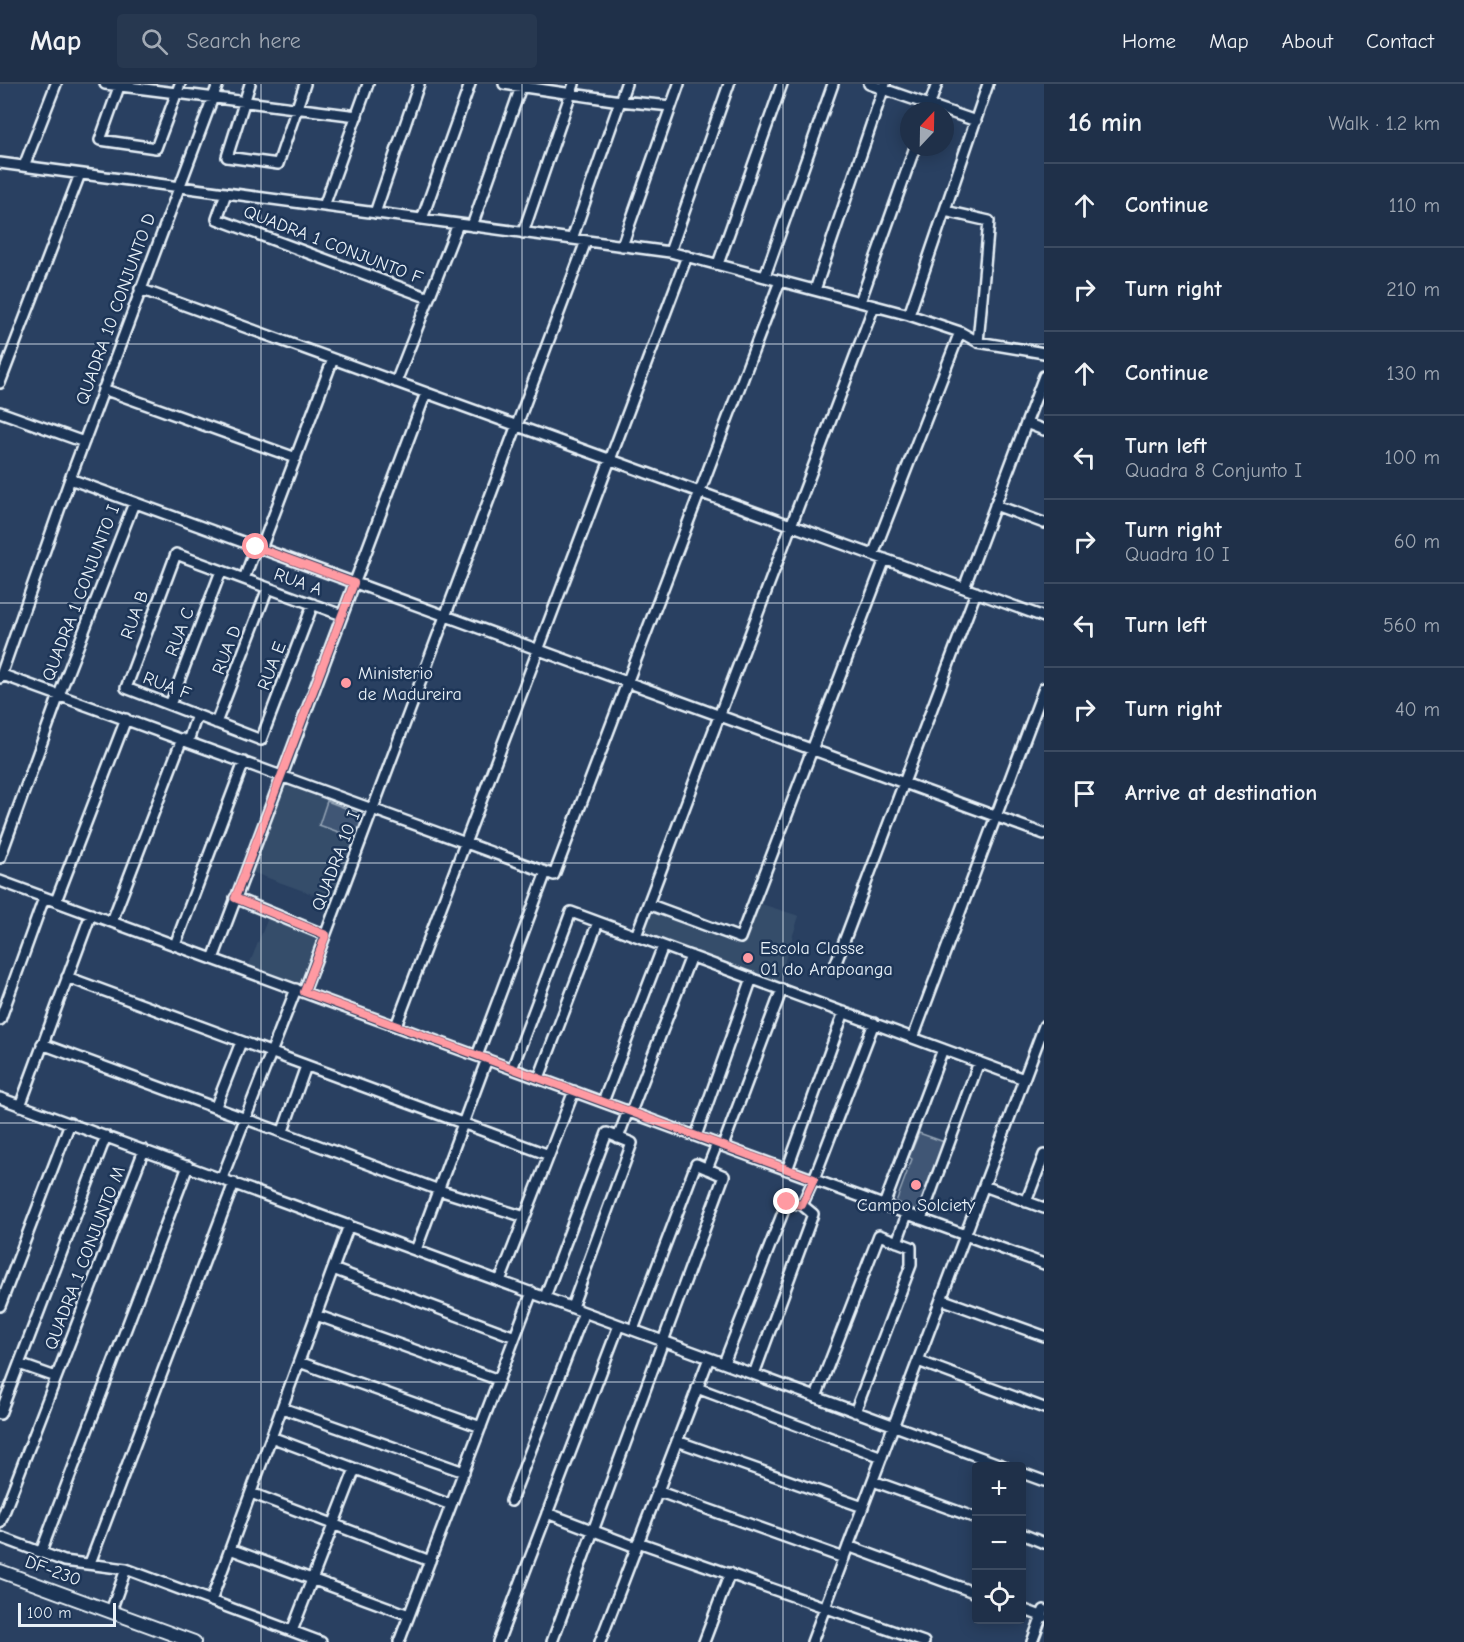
<!DOCTYPE html>
<html lang="en">
<head>
<meta charset="utf-8">
<style>
  body { margin:0; font-family:"Comic Neue",sans-serif; background:#273850; color:#f1f3f6 }
  .controls { position:absolute; right:18px; bottom:18px; display:grid; overflow:hidden; border-radius:6px; box-shadow:0 3px 15px #0003 }
  .controls button { width:54px; height:54px; display:grid; place-items:center; padding:0; border:0; border-bottom:2px solid #3c4b61; background:#1f3049; color:#f1f3f6; font:30px sans-serif }
  .compass { position:absolute; left:900px; top:18px; width:54px; height:54px; border-radius:50%; background:#1f3049; box-shadow:0 3px 15px #0003; rotate:22deg }
  .scale { position:absolute; left:18px; bottom:15px; width:98px; box-sizing:border-box; padding-left:6px; border:3px solid #e8f1f8; border-top:0; font-size:16px; line-height:21px; white-space:nowrap; color:#e8f1f8; -webkit-text-stroke:4px #1d3557; paint-order:stroke }
  .stop { position:absolute; width:18px; height:18px; margin:-14px; border:4px solid #ff9aa2; border-radius:50%; background:#fff }
  .stop.end { background:#ff9aa2; border-color:#fff; box-shadow:0 2px 6px #0008 }
  .list { margin:0; padding:0; list-style:none }
  h2 { display:flex; justify-content:space-between; align-items:center; height:78px; margin:0; padding:0 24px; font-size:26px }
  h2 small { font-size:20px; font-weight:400; color:#a1a9b4 }
  .list li { display:grid; grid-template-columns:39px 1fr auto; gap:18px; align-items:center; box-sizing:border-box; height:84px; padding:0 24px; border-top:2px solid #3c4b61 }
  .list b { display:block; font-size:22px; white-space:nowrap }
  .list p { margin:0; font-size:20px; white-space:nowrap; color:#a1a9b4 }
  .list em { font-size:20px; font-style:normal; color:#a1a9b4 }
  .icon { flex:none; width:33px; height:33px; fill:none; stroke:currentColor; stroke-width:2; stroke-linecap:round; stroke-linejoin:round }
  .map { position:relative; flex:none; width:1044px; height:1558px; overflow:hidden }
  header { display:flex; align-items:center; gap:36px; box-sizing:border-box; height:84px; padding:0 30px; background:#1f3049; border-bottom:2px solid #3c4b61 }
  header strong { font-size:28px }
  nav { display:flex; gap:33px; margin-inline-start:auto; font-size:21px }
  .search { width:420px; height:54px; background:#273850; display:flex; align-items:center; gap:15px; box-sizing:border-box; padding:0 21px; border-radius:6px; color:#a1a9b4; font-size:22px }
  main { display:flex }
  aside { flex:1; background:#1f3049 }
  .map>svg:first-child { display:block }
  .built { fill:#364d6b }
  .green { fill:#415774; stroke:#94a4b6; stroke-width:1.5 }
  .lines { fill:none; stroke-linecap:round; stroke-linejoin:round }
  .minor-casing { stroke:#e8f1f8; stroke-width:14 }
  .major-casing { stroke:#e8f1f8; stroke-width:16 }
  .minor { stroke:#1d3557; stroke-width:9 }
  .major { stroke:#1d3557; stroke-width:12 }
  .route { stroke:#ff9aa2; stroke-width:8 }
  .grid { fill:none; stroke:#e8f1f8; stroke-width:1.5; stroke-opacity:0.55 }
  .poi-dot { fill:#ff9aa2; stroke:#1d3557; stroke-width:2 }
  .labels { text-anchor:middle; dominant-baseline:central; stroke-width:5; stroke-linejoin:round; paint-order:stroke }
  .street-label { font-size:18px; fill:#e8f1f8; stroke:#1d3557 }
  .poi-label { font-size:18px; fill:#e8f1f8; stroke:#1d3557; text-anchor:start }
</style>
</head>
<body>
<header>
<strong>Map</strong>
<div class="search"><svg class="icon" aria-label="search" viewBox="0 0 24 24"><circle cx="10" cy="10" r="6"/><path d="M15 15l6 6"/></svg>Search here</div>
<nav><a>Home</a><a>Map</a><a>About</a><a>Contact</a></nav>
</header>
<main>
<div class="map">
<svg width="1044" height="1558" viewBox="0 0 1044 1558">
  <rect width="100%" height="100%" fill="#294061"/>
  <filter id="ink" filterUnits="userSpaceOnUse"><feTurbulence type="fractalNoise" baseFrequency=".0167" numOctaves="2"/><feDisplacementMap in="SourceGraphic" scale="12" xChannelSelector="R" yChannelSelector="G"/><feConvolveMatrix kernelMatrix="1 2 1 2 8 2 1 2 1" color-interpolation-filters="sRGB"/></filter>
  <g filter="url(#ink)">
    <path class="built" d="M282 697 365 726 331 817 249 787Z
      M758 819 799 832 778 898 643 850 653 823 744 857Z
      M268 834 321 855 304 902 249 881Z"/>
    <path class="green" d="M327 717 366 732 358 755 319 741Z
      M919 1049 947 1059 919 1127 896 1118 912 1075 909 1073Z"/>
    <g class="lines">
      <defs>
        <path id="minor" d="M105 0 357 32
          M120 0 100 56 156 64 180 0
          M250 0 227 73 278 80 305 0
          M504 0 620 17 671 22
          M869 0 976 37
          M928 25 937 0
          M0 79 670 168 909 231 960 248 978 258 1044 269
          M24 82 56 0
          M226 109 217 135 429 214
          M324 122 368 0
          M945 127 989 137 978 258
          M375 129 419 0
          M422 135 470 0
          M472 142 521 3
          M523 149 574 0
          M572 155 626 0
          M622 162 679 0
          M670 168 729 0
          M718 180 782 0
          M765 192 833 0
          M140 205 1044 533
          M815 206 885 0
          M860 218 915 63
          M909 231 988 0
          M396 298 458 140
          M0 299 80 90
          M103 305 296 374
          M0 328 84 358
          M1026 339 1044 346
          M70 395 1044 750
          M995 421 1044 439
          M261 465 333 275
          M873 471 960 248
          M244 495 256 463
          M964 504 1044 292
          M313 520 261 656 126 604 176 470 342 531
          M0 590 554 791 780 197
          M0 594 70 395 218 0
          M170 621 221 487
          M216 639 268 504
          M188 657 197 631
          M0 774 59 611 134 419
          M0 797 1044 1180
          M235 814 325 851
          M56 817 126 635
          M648 820 740 854 885 475
          M112 837 182 655
          M636 852 874 222
          M175 861 244 678
          M213 875 426 309
          M834 884 976 508
          M67 893 549 1071
          M304 908 586 157
          M0 936 44 814
          M396 942 687 172
          M913 954 1044 604
          M42 960 439 1106 525 1133
          M477 972 546 788
          M512 985 571 828 1024 995
          M539 994 598 838
          M0 1014 1004 1382
          M603 1018 663 862
          M20 1022 91 830
          M216 1022 241 958
          M631 1028 691 872
          M283 1047 306 982
          M696 1052 752 894
          M618 1054 628 1027
          M723 1062 782 905
          M707 1085 717 1060
          M787 1086 844 928
          M222 1094 296 905
          M984 1102 1044 1124
          M1026 1118 1044 1071
          M802 1121 814 1095 874 939
          M884 1121 943 965
          M921 1135 979 978
          M897 1158 907 1130
          M416 1166 487 975
          M333 1185 515 1253
          M500 1197 574 1007
          M545 1213 607 1049 632 1059 572 1223
          M941 1215 1044 1252
          M0 1222 70 1039
          M316 1231 499 1296
          M918 1277 1044 1324
          M299 1278 481 1343
          M724 1279 787 1118 802 1121 813 1130 754 1290
          M19 1280 56 1293
          M697 1304 882 1373
          M816 1313 879 1151 911 1163V1181L855 1328
          M282 1324 464 1388
          M0 1330 106 1052
          M271 1353 451 1421
          M677 1357 863 1423
          M1022 1389 1044 1397
          M873 1397 976 1434
          M657 1407 844 1474
          M251 1409 430 1477
          M511 1417 584 1228
          M547 1429 636 1463
          M0 1439 144 1066
          M1022 1450 1044 1459
          M0 1453 64 1477 126 1485 321 1558
          M638 1458 924 1558
          M848 1462 976 1509
          M230 1465 409 1531
          M41 1468 188 1082
          M90 1479 234 1099
          M211 1517 349 1141
          M1022 1525 1044 1533
          M111 1527 126 1485
          M292 1547 355 1385
          M399 1558 532 1208
          M498 1558 619 1241
          M552 1558 724 1092 696 1080 633 1246
          M600 1558 709 1274
          M704 1558 730 1489
          M812 1558 1044 942
          M1032 1558 1044 1526"/>
        <path id="major" d="M0 1487 194 1558"/>
      </defs>
      <use href="#minor" class="minor-casing"/>
      <use href="#major" class="major-casing"/>
      <use href="#minor" class="minor"/>
      <use href="#major" class="major"/>
    </g>
  </g>
  <g class="lines" filter="url(#ink)">
    <path class="route" d="M256 463 354 499 235 814 326 851 304 908 814 1095 802 1121 787 1118"/>
  </g>
  <path class="grid" d="M261 0V1558M522 0V1558M783 0V1558M0 260H1044M0 519H1044M0 779H1044M0 1039H1044M0 1298H1044"/>
  <g class="poi-dot">
    <circle cx="346" cy="599" r="6"/>
    <circle cx="748" cy="874" r="6"/>
    <circle cx="916" cy="1101" r="6"/>
  </g>
  <g class="labels">
    <g class="street-label">
      <text transform="translate(333 161) rotate(21)">QUADRA 1 CONJUNTO F</text>
      <text transform="translate(116 225) rotate(-70)">QUADRA 10 CONJUNTO D</text>
      <text transform="translate(298 498) rotate(20)">RUA A</text>
      <text transform="translate(81 509) rotate(-69)">QUADRA 1 CONJUNTO I</text>
      <text transform="translate(135 531) rotate(-70)">RUA B</text>
      <text transform="translate(180 548) rotate(-69)">RUA C</text>
      <text transform="translate(227 566) rotate(-69)">RUA D</text>
      <text transform="translate(272 582) rotate(-69)">RUA E</text>
      <text transform="translate(167 602) rotate(21)">RUA F</text>
      <text transform="translate(336 777) rotate(-69)">QUADRA 10 I</text>
      <text transform="translate(85 1174) rotate(-69)">QUADRA 1 CONJUNTO M</text>
      <text transform="translate(53 1487) rotate(20)">DF-230</text>
    </g>
    <g class="poi-label">
      <text x="358" y="589">Ministerio<tspan x="358" dy="21">de Madureira</tspan></text>
      <text x="760" y="864">Escola Classe<tspan x="760" dy="21">01 do Arapoanga</tspan></text>
      <text x="916" y="1121" text-anchor="middle">Campo Solciety</text>
    </g>
  </g>
</svg>
<div class="controls">
<button>+</button>
<button>−</button>
<button><svg class="icon" aria-label="locate" viewBox="0 0 24 24"><circle cx="12" cy="12" r="6"/><path d="M12 2v4M12 18v4M2 12h4M18 12h4"/></svg></button>
</div>
<svg class="compass" viewBox="-18 -18 36 36"><path d="M0-13l5 13h-10z" fill="#e53935"/><path d="M0 13l5-13h-10z" fill="#a1a9b4"/></svg>
<div class="scale">100 m</div>
<div class="stop" style="left:256px;top:463px"></div>
<div class="stop end" style="left:787px;top:1118px"></div>
</div>
<aside>
<h2>16 min<small>Walk · 1.2 km</small></h2>
<ul class="list">
<li><svg class="icon" aria-label="ahead" viewBox="0 0 24 24"><path d="M12 20V5M6 11l6-6 6 6"/></svg><div><b>Continue</b></div><em>110 m</em></li>
<li><svg class="icon" aria-label="right" viewBox="0 0 24 24"><path d="M7 20v-9h11M14 6l5 5-5 5"/></svg><div><b>Turn right</b></div><em>210 m</em></li>
<li><svg class="icon" aria-label="ahead" viewBox="0 0 24 24"><path d="M12 20V5M6 11l6-6 6 6"/></svg><div><b>Continue</b></div><em>130 m</em></li>
<li><svg class="icon" aria-label="left" viewBox="0 0 24 24"><path d="M17 20v-9H6M10 6l-5 5 5 5"/></svg><div><b>Turn left</b><p>Quadra 8 Conjunto I</p></div><em>100 m</em></li>
<li><svg class="icon" aria-label="right" viewBox="0 0 24 24"><path d="M7 20v-9h11M14 6l5 5-5 5"/></svg><div><b>Turn right</b><p>Quadra 10 I</p></div><em>60 m</em></li>
<li><svg class="icon" aria-label="left" viewBox="0 0 24 24"><path d="M17 20v-9H6M10 6l-5 5 5 5"/></svg><div><b>Turn left</b></div><em>560 m</em></li>
<li><svg class="icon" aria-label="right" viewBox="0 0 24 24"><path d="M7 20v-9h11M14 6l5 5-5 5"/></svg><div><b>Turn right</b></div><em>40 m</em></li>
<li><svg class="icon" aria-label="arrive" viewBox="0 0 24 24"><path d="M6 21V4h12l-3 4 3 4H6"/></svg><div><b>Arrive at destination</b></div></li>
</ul>
</aside>
</main>
</body>
</html>
